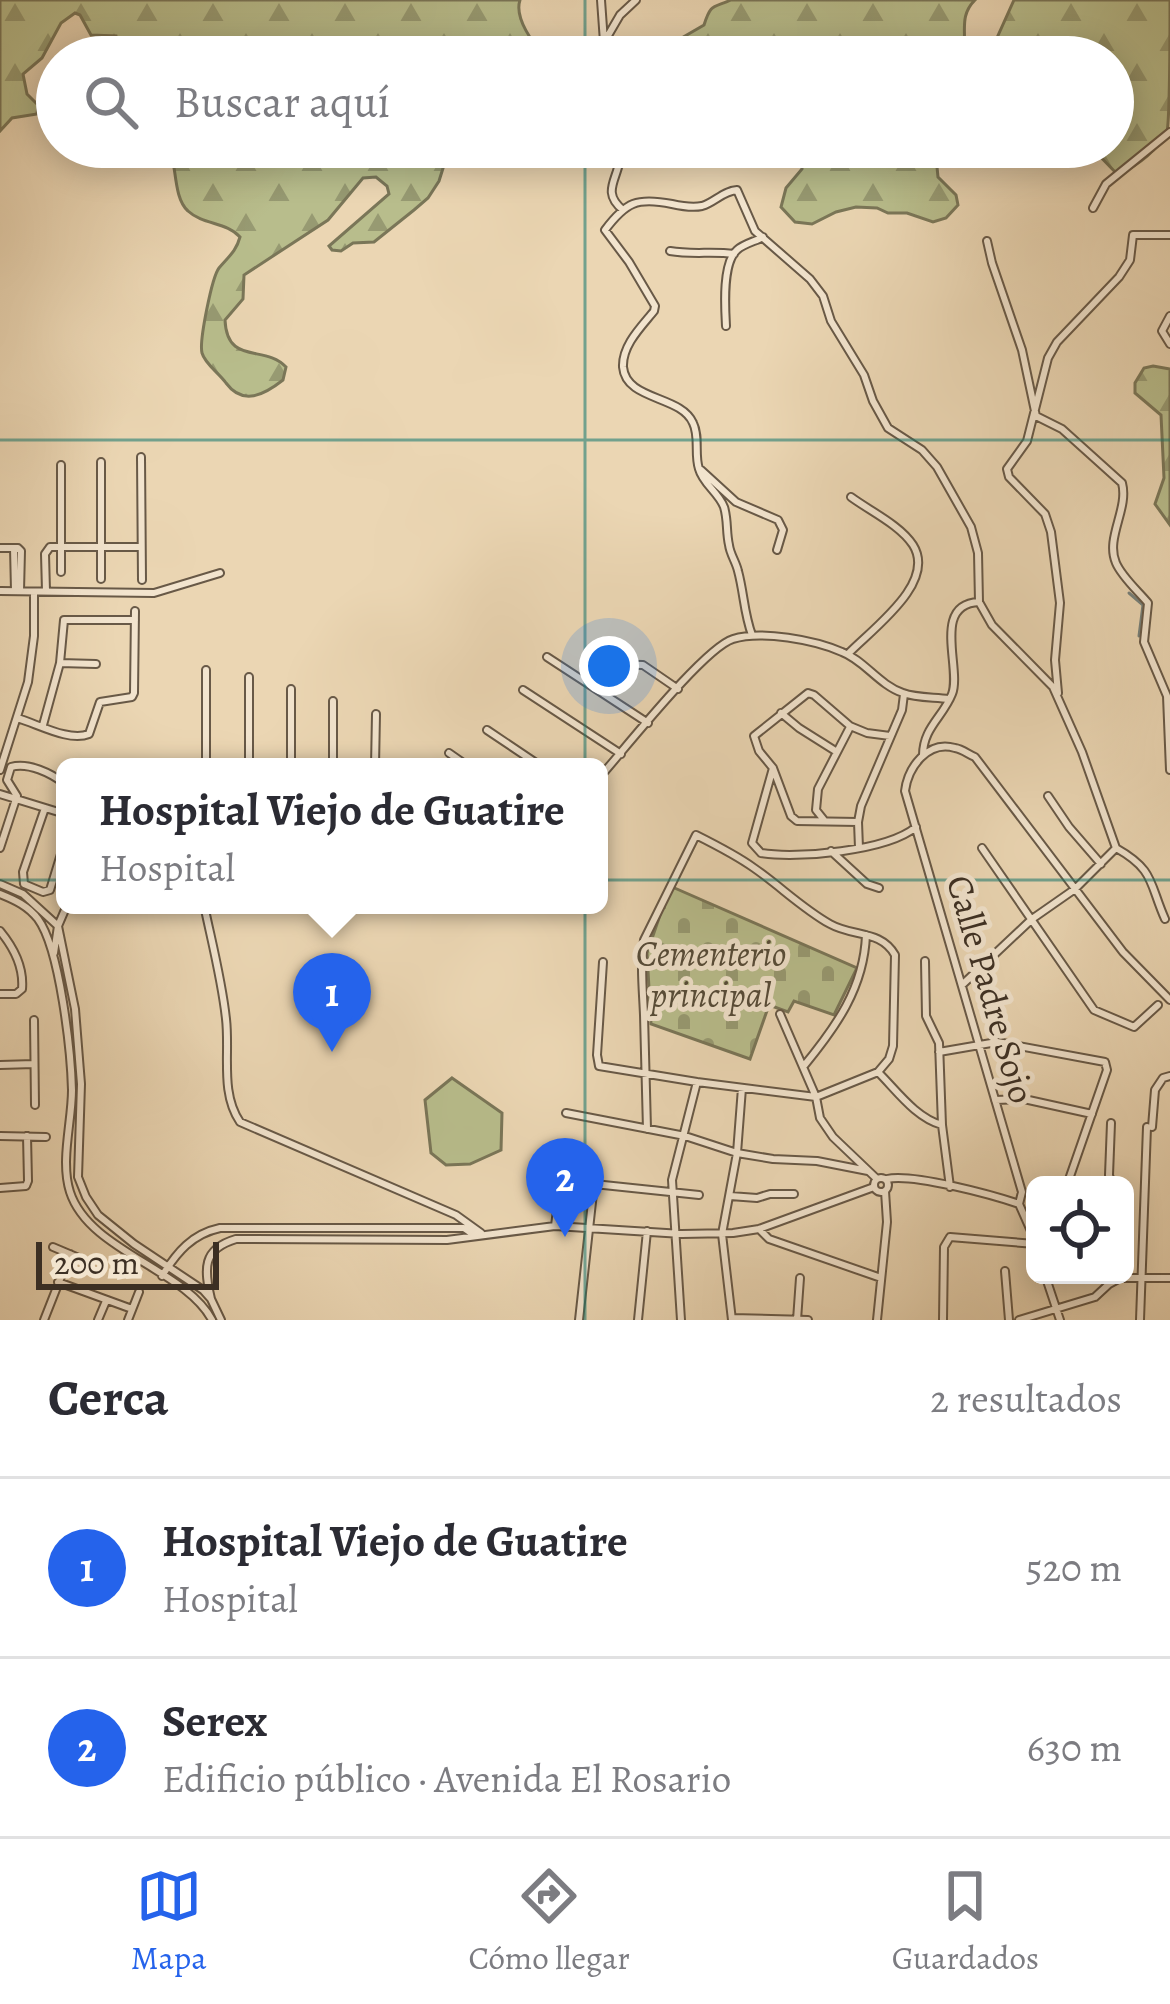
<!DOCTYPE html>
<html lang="es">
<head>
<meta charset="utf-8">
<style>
  body { margin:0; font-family:Alegreya,serif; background:#f7f7f7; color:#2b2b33 }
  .controls { position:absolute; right:36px; bottom:36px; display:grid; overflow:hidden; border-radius:18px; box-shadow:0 6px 30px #0003 }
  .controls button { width:108px; height:108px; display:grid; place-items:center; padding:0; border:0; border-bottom:3px solid #e1e1e2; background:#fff; color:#2b2b33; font:60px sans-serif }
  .scale { position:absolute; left:36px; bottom:30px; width:183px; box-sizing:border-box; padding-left:12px; border:6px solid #3c2f23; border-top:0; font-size:33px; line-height:42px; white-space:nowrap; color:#3c2f23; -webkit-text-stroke:9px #f2e4ce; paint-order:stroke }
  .you { position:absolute; left:609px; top:666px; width:42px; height:42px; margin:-30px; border:9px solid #fff; border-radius:50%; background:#1a73e8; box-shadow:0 0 0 18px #1a73e833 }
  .badge { display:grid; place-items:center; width:78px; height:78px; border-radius:50%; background:#2563eb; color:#fff; font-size:39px; font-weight:700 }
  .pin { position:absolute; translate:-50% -99px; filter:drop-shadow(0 3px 6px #0008) }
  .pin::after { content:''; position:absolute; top:63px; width:42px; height:36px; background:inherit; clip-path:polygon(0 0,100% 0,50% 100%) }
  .popup { position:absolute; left:56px; top:758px; width:552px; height:156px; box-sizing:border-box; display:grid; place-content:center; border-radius:18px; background:#fff; filter:drop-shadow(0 3px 9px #0005); font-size:39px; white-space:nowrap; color:#7c7c81 }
  .popup b { font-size:45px; color:#2b2b33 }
  .popup::after { content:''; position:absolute; left:50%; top:100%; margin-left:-24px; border:24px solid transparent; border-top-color:#fff }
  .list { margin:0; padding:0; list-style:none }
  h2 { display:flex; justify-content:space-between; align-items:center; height:156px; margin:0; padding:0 48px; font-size:51px }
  h2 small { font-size:39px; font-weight:400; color:#7c7c81 }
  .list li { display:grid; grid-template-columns:78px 1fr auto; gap:36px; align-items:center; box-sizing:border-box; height:180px; padding:0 48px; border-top:3px solid #e1e1e2 }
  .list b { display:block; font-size:45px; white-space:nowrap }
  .list p { margin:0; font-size:39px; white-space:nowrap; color:#7c7c81 }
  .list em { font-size:39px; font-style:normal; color:#7c7c81 }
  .icon { flex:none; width:66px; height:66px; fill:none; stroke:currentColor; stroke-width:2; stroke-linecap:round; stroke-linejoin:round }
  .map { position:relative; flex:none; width:1170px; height:1320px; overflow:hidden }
  .search { position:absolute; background:#fff; box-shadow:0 6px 30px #0003; left:36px; right:36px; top:36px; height:132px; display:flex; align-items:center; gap:30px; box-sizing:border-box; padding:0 42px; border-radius:66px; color:#7c7c81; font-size:45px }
  .sheet { height:516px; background:#fff }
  nav { display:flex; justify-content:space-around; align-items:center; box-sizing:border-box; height:168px; border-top:3px solid #e1e1e2; background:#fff; font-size:33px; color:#7c7c81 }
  nav a { display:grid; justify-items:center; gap:6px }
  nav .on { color:#2563eb }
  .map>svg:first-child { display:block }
  .forest { fill:url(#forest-firs); stroke:#7a7658; stroke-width:3 }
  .cemetery { fill:url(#cemetery-stones); stroke:#7a7658; stroke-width:3 }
  .garden { fill:#b8bd8c; stroke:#7a7658; stroke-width:3 }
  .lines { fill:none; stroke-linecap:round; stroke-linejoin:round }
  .stream { stroke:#76817c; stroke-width:3 }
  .street-casing { stroke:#685947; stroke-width:10 }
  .street { stroke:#f2e4ce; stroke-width:6 }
  .grid { fill:none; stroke:#0f766e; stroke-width:3; stroke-opacity:0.55 }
  .labels { text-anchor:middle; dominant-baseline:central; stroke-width:10; stroke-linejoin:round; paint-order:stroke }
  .park-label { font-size:36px; font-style:italic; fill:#554b38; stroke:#f2e4ce }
  .street-label { font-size:36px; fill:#3c2f23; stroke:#f2e4ce }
</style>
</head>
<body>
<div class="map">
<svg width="1170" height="1320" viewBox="0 0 1170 1320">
  <defs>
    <pattern id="forest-firs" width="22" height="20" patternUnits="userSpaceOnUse" patternTransform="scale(3)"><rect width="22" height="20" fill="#b8bd8c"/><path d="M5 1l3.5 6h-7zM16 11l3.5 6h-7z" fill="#979a72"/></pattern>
    <pattern id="cemetery-stones" width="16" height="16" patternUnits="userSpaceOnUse" patternTransform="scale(3)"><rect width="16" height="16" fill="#b8bd8c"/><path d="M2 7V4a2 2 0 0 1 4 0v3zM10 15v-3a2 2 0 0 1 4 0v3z" fill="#979a72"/></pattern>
  </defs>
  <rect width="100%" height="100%" fill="#ebd6b3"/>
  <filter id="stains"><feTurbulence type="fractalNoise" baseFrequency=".00167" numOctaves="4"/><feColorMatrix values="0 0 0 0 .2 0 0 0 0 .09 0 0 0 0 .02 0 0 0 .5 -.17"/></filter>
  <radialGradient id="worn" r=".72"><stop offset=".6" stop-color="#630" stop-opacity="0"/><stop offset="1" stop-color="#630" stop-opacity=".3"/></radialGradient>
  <path class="forest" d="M0 0H520C514 18 533 44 546 57H120L116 36 91 35 80 15 75 13 61 23 42 58 23 74 27 94 38 105 37 114 12 118 0 131Z
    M731 0H975C957 18 969 35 962 57H922L910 47 902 49 904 57H661L666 47 704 25C711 3 713 8 731 0Z
    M1014 0H1170C1170 24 1170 116 1167 132 1156 152 1138 165 1118 175L1091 147H1113V57H996V40Z
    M169 147H460L444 165 439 181 428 198 414 210 374 242 353 243 341 251 332 250 329 246 389 194 387 186 376 177 363 178 328 220 244 275 243 299 225 320C227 366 265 344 286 367L283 380C264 395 243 406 226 383 219 373 205 364 202 353 199 341 212 277 219 268 228 257 236 252 240 237 227 222 203 225 188 211 173 198 177 164 169 147Z
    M797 147H935L938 177 956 195 958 205 946 218 933 222 907 213H888L877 208 856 207 836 212 812 224 795 222 781 207 786 188 802 169V155Z
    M1153 366 1170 369V525L1155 504 1164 478 1161 415 1135 393V383L1144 368Z"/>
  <path class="cemetery" d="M670 886 857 968 834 1015 794 1001 788 1012 769 1005 750 1059 651 1024 647 953Z"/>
  <path class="garden" d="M452 1078 502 1113 501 1150 470 1164 446 1165 431 1153 425 1100Z"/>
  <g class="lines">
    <path class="stream" d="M1129 593 1143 605 1139 636
      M1149 647 1164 682"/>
    <defs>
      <path id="street" d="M606 39 620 15 636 0
        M598 57 604 42 601 0
        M619 147C625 175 597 189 623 210
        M1093 208 1106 184 1170 132
        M987 241 992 263 1022 350 1036 416 1062 429 1122 483C1129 509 1105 538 1116 563 1122 577 1138 591 1148 603L1144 642 1167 696 1170 770
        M670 251C692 255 712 251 734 254
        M1170 316 1162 331 1170 344
        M726 326C725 308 722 263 737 250 743 244 756 241 763 237
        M141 457 142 580
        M101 462V579
        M61 465V572
        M701 470 736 502 778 520 783 530 777 550
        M0 548H18L21 551 20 591
        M14 548 15 591
        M0 591 154 593 220 573
        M46 591 45 554 50 547H141
        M752 635C744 614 744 593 738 571 736 562 730 554 729 545 726 532 728 520 724 507 718 492 703 484 699 469 694 454 700 437 693 423 681 395 626 401 623 367 622 345 642 326 654 311L655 306 629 262 605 230C626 202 637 197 672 204 681 206 692 208 702 206 715 202 723 191 737 190L755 231 810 279 823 296 831 321 864 375 873 401 888 428 922 450 937 467 971 527 978 553 979 602 992 625 1053 687 1082 752 1116 848
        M848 654C872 629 937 583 913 545 900 525 870 511 851 497
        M547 657 648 723
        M60 663 96 664
        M602 664 643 665 678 689
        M523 690 621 754
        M1058 693 1055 660 1060 603 1051 532 1045 514 1009 477 1007 469 1027 441 1048 358 1057 342 1119 277 1130 260 1133 235H1170
        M781 713 799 728 837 752
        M17 718C38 724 69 742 89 734L100 702 132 697 134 693 135 611
        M43 725 60 663 64 620H135
        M487 730 542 767
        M449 753 469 767
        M923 755C923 728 943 717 952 694 962 669 931 604 979 602
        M206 767V670
        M249 767V677
        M291 767V689
        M333 767V701
        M375 767 376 714
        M0 770 28 682 34 636V592
        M599 778C624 750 704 648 733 639 761 630 815 640 842 652 864 660 879 685 903 693 916 698 934 697 949 699
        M0 794 65 814
        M1048 796 1069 827 1101 864
        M45 808 23 872 24 884 43 892 50 890 65 841
        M824 820 816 810 818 789 850 727
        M858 822 797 821 791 816 773 768 759 751 754 736 808 693 814 695 850 726 867 733 890 736
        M0 848 17 796 7 780 11 767C28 762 51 773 65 784
        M859 848 858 822 861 806 902 710 904 694
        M982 848 1094 1010 1134 1027 1158 1005
        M1116 848C1155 870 1149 883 1165 919
        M831 851 867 884 879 888
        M761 853C797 859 887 851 916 827
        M761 853 752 843 773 768
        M0 884 23 894 58 926 75 1009 81 1084 78 1177 86 1197 98 1215 134 1244 203 1290 211 1299 221 1320
        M0 894C15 900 28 906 38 919 60 949 71 1052 72 1090 72 1122 60 1161 70 1192 89 1251 185 1269 212 1320
        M204 905C212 943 222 981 226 1019 230 1053 220 1093 240 1122L456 1215 481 1233
        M0 931C14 948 24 967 22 989L16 994H0
        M54 953 58 926 67 905
        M925 961 926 1016 939 1043 942 1125 950 1187
        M603 962 597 1055 599 1066 697 1082 816 1097 878 1072 889 1059 893 1046 895 955C881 930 853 937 830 924 803 909 780 886 754 868 736 855 716 845 696 835L644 940C640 964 643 990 644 1015 645 1053 646 1091 647 1129
        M962 985 1032 919 1075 889 1116 848
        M780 1014 816 1097 820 1118 833 1137 877 1179
        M34 1020 35 1105
        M939 1052 997 1042 1105 1062 1107 1070 1067 1185
        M0 1065 34 1064
        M803 1067C836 1027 864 988 866 935
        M878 1072C897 1091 916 1118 942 1125
        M995 1100 1024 1099 1092 1114
        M566 1113 685 1136 737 1153 773 1159 817 1161 868 1171
        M1111 1123 1109 1175 1112 1185
        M1152 1127 1155 1090 1163 1078 1170 1076
        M0 1136 46 1137
        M874 1185a7 7 0 1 1 14 0a7 7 0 1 1-14 0Z
        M887 1179C912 1173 993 1195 1019 1204
        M0 1188 26 1186 28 1181 27 1136
        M730 1196 757 1198 770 1194H794
        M555 1226 564 1155
        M759 1229 769 1239 881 1278
        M1035 1240 1019 1204 1022 1192 905 791C908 767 928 740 955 748 962 749 968 754 975 757L1123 952 1170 1000
        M53 1247 79 1258
        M1005 1271 1009 1320
        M1045 1275 1060 1320
        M162 1276C177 1252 192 1234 220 1228H464L474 1235
        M58 1282 132 1309
        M211 1299C204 1269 202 1249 236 1239L447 1240 555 1226 682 1234 733 1233 759 1229 874 1187
        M732 1318 808 1320
        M44 1320 70 1254
        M98 1320 106 1301
        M128 1320 139 1292
        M579 1320 594 1184 699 1195
        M638 1320 647 1231
        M681 1320 672 1180 697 1082
        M732 1320 722 1234 737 1153 742 1088
        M797 1320 800 1278
        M877 1320 887 1222 885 1191
        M943 1320 944 1247 950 1237 1035 1244
        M1019 1320 1095 1297 1109 1284 1120 1278H1170
        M1140 1320 1147 1127"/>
    </defs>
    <use href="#street" class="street-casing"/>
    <use href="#street" class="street"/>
  </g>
  <path class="grid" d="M585 0V57M585 147V1320M0 440H1170M0 880H1170"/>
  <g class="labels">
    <g class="park-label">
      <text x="711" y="953">Cementerio<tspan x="711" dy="41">principal</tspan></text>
    </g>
    <g class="street-label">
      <text transform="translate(991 989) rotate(74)">Calle Padre Sojo</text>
    </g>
  </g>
  <rect width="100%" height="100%" filter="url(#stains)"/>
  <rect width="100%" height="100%" fill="url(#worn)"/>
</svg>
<div class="controls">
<button><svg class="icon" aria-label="locate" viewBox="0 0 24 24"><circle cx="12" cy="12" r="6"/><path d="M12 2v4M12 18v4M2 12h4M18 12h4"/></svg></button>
</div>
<div class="scale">200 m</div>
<div class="you"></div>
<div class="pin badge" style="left:332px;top:1052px">1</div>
<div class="popup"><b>Hospital Viejo de Guatire</b>Hospital</div>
<div class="pin badge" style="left:565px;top:1237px">2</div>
<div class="search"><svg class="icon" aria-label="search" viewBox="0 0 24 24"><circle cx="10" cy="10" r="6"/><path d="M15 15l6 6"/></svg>Buscar aquí</div>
</div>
<section class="sheet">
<h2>Cerca<small>2 resultados</small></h2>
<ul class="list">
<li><span class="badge">1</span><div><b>Hospital Viejo de Guatire</b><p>Hospital</p></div><em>520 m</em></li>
<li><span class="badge">2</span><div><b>Serex</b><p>Edificio público · Avenida El Rosario</p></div><em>630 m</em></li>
</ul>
</section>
<nav>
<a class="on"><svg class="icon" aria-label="map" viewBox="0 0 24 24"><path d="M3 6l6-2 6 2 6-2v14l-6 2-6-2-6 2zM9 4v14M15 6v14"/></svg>Mapa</a>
<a><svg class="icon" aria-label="directions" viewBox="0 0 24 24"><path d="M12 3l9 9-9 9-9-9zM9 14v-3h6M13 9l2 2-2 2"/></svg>Cómo llegar</a>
<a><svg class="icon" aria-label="saved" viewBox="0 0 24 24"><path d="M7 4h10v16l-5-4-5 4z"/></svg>Guardados</a>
</nav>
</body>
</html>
